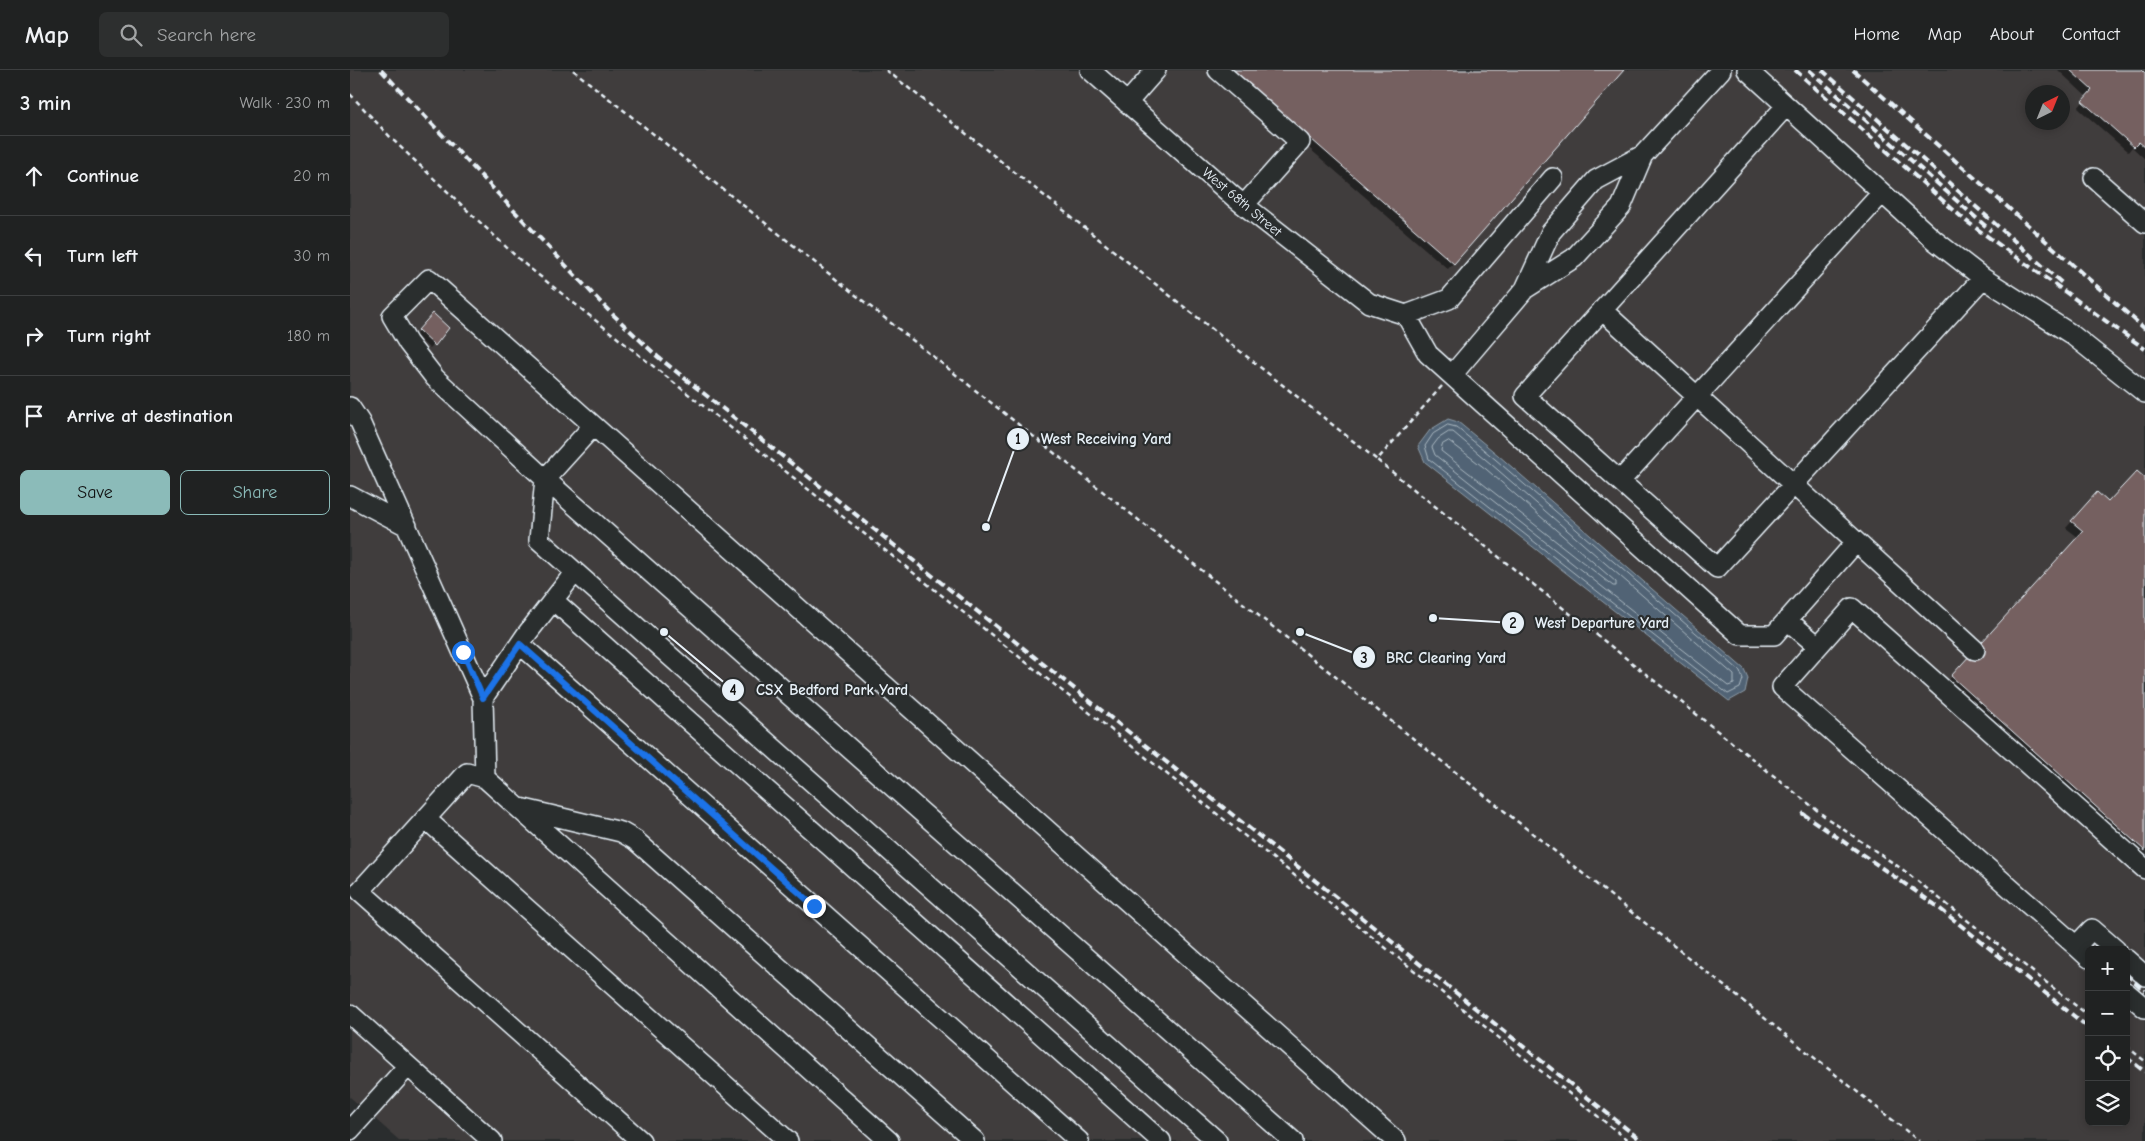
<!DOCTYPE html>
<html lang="en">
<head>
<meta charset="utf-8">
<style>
  body { margin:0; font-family:"Comic Neue",sans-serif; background:#2d2f2f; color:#f1f3f6 }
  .controls { position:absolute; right:15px; bottom:15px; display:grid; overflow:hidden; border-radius:8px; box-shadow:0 2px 8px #0003 }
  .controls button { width:45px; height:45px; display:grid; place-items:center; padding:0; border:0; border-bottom:1px solid #3d3f40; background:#202222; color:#f1f3f6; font:25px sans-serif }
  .compass { position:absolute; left:1675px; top:15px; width:45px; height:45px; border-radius:50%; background:#202222; box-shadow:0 2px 8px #0003; rotate:43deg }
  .stop { position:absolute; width:15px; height:15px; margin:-11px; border:4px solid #1a73e8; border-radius:50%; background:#fff }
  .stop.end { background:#1a73e8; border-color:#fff; box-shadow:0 1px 5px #0008 }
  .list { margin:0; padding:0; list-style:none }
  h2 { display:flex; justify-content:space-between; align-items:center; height:65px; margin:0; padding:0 20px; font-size:21px }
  h2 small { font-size:16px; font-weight:400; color:#a2a4a5 }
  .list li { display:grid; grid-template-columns:32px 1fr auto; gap:15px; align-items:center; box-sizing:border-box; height:80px; padding:0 20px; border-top:1px solid #3d3f40 }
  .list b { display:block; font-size:19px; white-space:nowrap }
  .list em { font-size:16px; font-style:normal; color:#a2a4a5 }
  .actions { display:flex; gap:10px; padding:15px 20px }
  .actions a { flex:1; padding:11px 0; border:1px solid #8bbbb9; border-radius:8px; text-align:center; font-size:18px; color:#8bbbb9 }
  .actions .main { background:#8bbbb9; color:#111 }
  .icon { flex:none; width:28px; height:28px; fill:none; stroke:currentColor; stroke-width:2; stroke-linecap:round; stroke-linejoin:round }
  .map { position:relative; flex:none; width:1795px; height:1071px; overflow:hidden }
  header { display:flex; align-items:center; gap:30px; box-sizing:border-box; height:70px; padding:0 25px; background:#202222; border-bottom:1px solid #3d3f40 }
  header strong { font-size:24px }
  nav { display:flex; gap:28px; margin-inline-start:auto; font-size:18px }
  .search { width:350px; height:45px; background:#2d2f2f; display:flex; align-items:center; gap:12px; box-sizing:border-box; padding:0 18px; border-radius:8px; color:#a2a4a5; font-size:19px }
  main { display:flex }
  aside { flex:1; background:#202222 }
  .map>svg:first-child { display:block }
  .built { fill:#403d3d; fill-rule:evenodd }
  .water { fill:#516474; stroke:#8d9ca9 }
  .shadow { fill:#0007 }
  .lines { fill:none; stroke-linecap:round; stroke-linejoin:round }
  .shore { stroke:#acb9c3; stroke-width:1 }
  .building { fill:#756161; stroke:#e8f1f8 }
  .minor-casing { stroke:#e8f1f8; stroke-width:22 }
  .path { stroke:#e8f1f8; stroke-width:2.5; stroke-dasharray:5 4; stroke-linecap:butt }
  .minor { stroke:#2a2d2e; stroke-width:19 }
  .rail { stroke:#e8f1f8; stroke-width:4; stroke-dasharray:8 4; stroke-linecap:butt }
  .route { stroke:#1a73e8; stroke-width:6 }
  .labels { text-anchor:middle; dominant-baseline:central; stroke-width:4.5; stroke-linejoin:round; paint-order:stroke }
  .street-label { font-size:14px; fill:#e8f1f8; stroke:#2a2d2e }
  .leader { fill:none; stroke:#e8f1f8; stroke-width:2 }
  .callout-dot { fill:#e8f1f8; stroke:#2a2d2e; stroke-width:2 }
  .mark-label { font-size:15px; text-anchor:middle; font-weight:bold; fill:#111 }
  .callout-label { font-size:15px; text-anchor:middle; font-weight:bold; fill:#e8f1f8; stroke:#2a2d2e; stroke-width:4.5; stroke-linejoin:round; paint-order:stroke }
</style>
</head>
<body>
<header>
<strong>Map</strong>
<div class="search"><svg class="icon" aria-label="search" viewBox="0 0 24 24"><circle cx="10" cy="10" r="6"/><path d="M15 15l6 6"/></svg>Search here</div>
<nav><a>Home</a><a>Map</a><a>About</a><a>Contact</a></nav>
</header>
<main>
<aside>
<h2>3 min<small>Walk · 230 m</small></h2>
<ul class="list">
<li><svg class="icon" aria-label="ahead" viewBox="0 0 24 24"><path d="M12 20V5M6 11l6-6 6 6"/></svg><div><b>Continue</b></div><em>20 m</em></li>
<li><svg class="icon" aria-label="left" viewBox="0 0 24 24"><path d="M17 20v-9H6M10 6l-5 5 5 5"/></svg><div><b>Turn left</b></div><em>30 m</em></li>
<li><svg class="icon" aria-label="right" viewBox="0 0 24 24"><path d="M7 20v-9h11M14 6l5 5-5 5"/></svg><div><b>Turn right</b></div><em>180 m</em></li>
<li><svg class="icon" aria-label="arrive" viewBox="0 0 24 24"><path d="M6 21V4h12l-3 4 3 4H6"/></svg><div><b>Arrive at destination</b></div></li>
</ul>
<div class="actions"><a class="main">Save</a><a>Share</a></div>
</aside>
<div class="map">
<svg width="1795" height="1071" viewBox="0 0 1795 1071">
  <rect width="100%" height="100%" fill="#2a2d2e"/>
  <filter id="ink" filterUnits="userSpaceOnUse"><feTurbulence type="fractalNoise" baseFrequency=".02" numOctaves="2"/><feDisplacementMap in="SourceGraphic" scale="10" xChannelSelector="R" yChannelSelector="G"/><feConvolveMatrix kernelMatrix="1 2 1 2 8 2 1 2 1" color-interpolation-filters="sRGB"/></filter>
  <g filter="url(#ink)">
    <path class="built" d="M0 0H1795V1071H50L0 1027ZM1682 22H1712V52H1682ZM1739 880H1776V1052H1739Z"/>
    <path class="water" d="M1098 349 1108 352 1148 385 1394 599 1398 608 1395 622 1379 631 1075 392 1068 376 1080 360Z"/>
    <path class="shadow" d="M869 0H1272L1098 199Z
      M1708 0H1790L1795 5V89L1782 77 1778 82 1728 38 1737 27Z
      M79 249 98 259 80 279 65 265Z
      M1795 410V792L1596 613 1728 467 1716 458 1741 430 1758 433Z"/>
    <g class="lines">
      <path class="shore" d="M1098 355 1106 357 1145 389 1390 601 1393 609 1390 618 1378 624 1079 389 1075 376 1083 364Z
        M1099 362H1103L1141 394 1384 605V614L1378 616 1085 385 1082 377 1088 369Z
        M1099 371 1136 399 1266 512V516H1263L1091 381 1092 375Z"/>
    </g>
    <path class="building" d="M882 0H1274L1104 194Z
      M1720 0H1792L1795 3V77L1789 72 1784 77 1732 31 1742 20Z
      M83 243 99 258 85 276 68 260Z
      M1787 401 1795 408V781L1601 606 1733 461 1721 451 1747 422 1758 432Z"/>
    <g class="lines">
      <defs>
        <path id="minor" d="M740 0 885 128 1019 233 1056 245
          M868 0 950 72 894 135
          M1397 0 1584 170 1633 208 1721 264 1795 323
          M777 33 806 0
          M1436 36 1175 326 1367 498 1633 208
          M1293 85 1271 137 1224 188 1175 219 1201 162 1246 110Z
          M1293 85 1371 0
          M1744 108 1795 153
          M1252 240 1625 580
          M1056 245 1078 284 1390 565H1424L1506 472
          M1056 245 1099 229 1203 108
          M1102 305 1175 219
          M0 337 10 352 133 628 135 708
          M243 356 195 409 189 470 867 1071
          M1270 411 1532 123
          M0 426 57 456
          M203 530 811 1071
          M1437 550 1468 576
          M170 574 729 1071
          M133 628 176 565 225 502
          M170 738 271 762 285 770 625 1071
          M76 749 438 1071
          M1726 876 1739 888
          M1766 880 1742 859 1726 876 1432 617 1502 538 1795 799
          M1776 889 1795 906
          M1776 922 1795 938
          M0 944 142 1071
          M0 1060 58 996
          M291 1071 10 821 117 703 135 708 539 1071
          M943 1071 195 409 85 308 58 273 42 246 79 209 1046 1071"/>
      </defs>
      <use href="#minor" class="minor-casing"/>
      <path class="path" d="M223 0 1569 1071
        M536 0 1027 390
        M0 24 42 69 172 192 1279 1071
        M1092 316 1027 390 1478 749 1552 799 1739 946
        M1776 976 1795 991"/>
      <use href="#minor" class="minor"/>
      <path class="rail" d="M31 0 257 239 308 287 1292 1071
        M1445 0 1616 151 1795 279
        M1459 0 1641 161
        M1472 0 1714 215
        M1503 0 1795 259
        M1452 743 1584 834 1739 958
        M1744 876 1748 880
        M1776 904 1795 921
        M1776 987 1795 1002"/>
    </g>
  </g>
  <g class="lines" filter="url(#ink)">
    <path class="route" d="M113 582 133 628 170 574 464 836"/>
  </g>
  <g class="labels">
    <g class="street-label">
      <text transform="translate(892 132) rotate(40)">West 68th Street</text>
    </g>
  </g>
  <path class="leader" d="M636 457L668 369M1083 548L1163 553M950 562L1014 587M314 562L383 620"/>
  <g class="callout-dot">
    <circle cx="636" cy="457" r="5"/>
    <circle cx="1083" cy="548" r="5"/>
    <circle cx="950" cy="562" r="5"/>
    <circle cx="314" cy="562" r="5"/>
    <circle cx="668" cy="369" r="12"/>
    <circle cx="1163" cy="553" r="12"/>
    <circle cx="1014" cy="587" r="12"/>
    <circle cx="383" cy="620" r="12"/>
  </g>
  <g class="mark-label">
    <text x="668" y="374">1</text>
    <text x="1163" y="558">2</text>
    <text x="1014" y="593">3</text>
    <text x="383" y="625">4</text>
  </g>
  <g class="callout-label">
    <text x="756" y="374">West Receiving Yard</text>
    <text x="1252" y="558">West Departure Yard</text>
    <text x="1096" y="593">BRC Clearing Yard</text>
    <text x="482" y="625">CSX Bedford Park Yard</text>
  </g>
</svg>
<div class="controls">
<button>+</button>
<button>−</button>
<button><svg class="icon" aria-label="locate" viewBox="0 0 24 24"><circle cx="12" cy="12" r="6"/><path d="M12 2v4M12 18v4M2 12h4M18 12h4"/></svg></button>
<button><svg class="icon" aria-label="layers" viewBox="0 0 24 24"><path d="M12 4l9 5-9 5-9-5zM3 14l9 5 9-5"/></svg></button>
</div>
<svg class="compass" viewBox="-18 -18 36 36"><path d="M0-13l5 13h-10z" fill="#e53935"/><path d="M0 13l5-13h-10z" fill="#a2a4a5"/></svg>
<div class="stop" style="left:113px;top:582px"></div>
<div class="stop end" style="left:464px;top:836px"></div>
</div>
</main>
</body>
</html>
